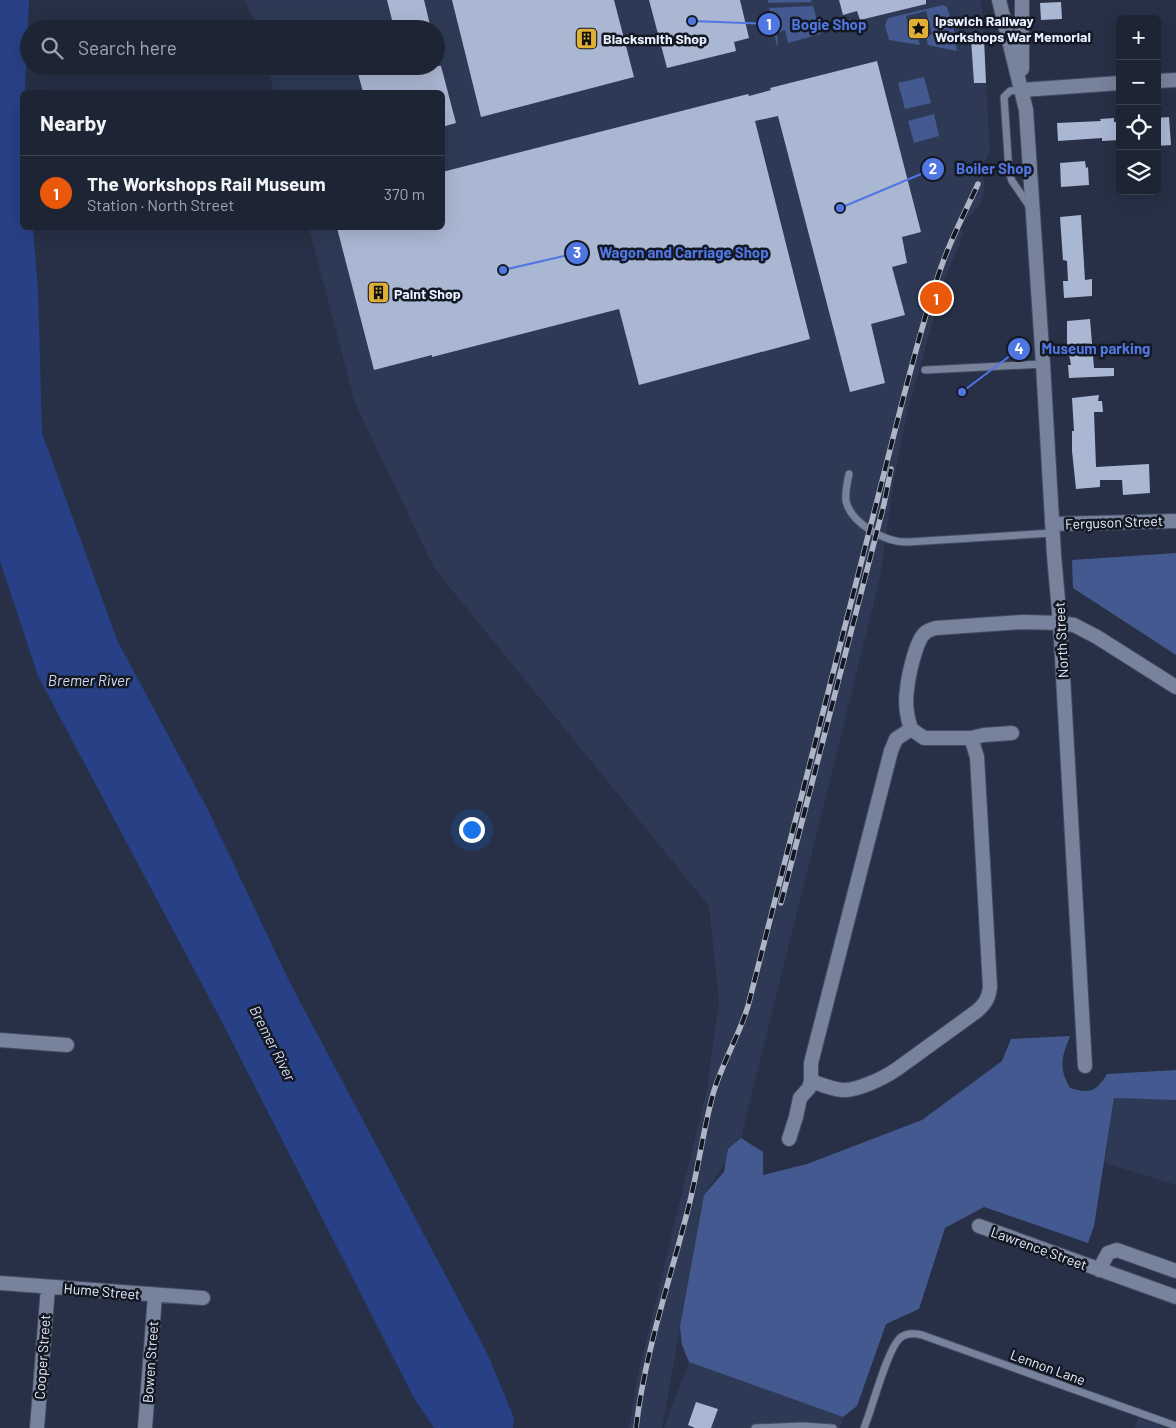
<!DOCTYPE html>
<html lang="en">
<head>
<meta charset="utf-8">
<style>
  body { margin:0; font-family:Barlow,sans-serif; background:#2a3040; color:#f1f3f6 }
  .controls { position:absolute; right:15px; top:15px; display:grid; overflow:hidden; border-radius:8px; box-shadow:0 5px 20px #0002 }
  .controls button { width:45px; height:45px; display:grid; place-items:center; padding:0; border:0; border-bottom:1px solid #3b414f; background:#1d2434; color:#f1f3f6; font:25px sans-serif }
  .you { position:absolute; left:471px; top:829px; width:18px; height:18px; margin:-12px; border:4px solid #fff; border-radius:50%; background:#1a73e8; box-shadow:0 0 0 8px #1a73e833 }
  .badge { display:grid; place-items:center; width:32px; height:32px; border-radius:50%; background:#ea580c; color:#fff; font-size:16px; font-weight:700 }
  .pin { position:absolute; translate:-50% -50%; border:2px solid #fff; box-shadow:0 1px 5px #0006 }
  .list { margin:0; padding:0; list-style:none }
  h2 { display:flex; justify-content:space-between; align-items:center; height:65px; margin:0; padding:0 20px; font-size:21px }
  h2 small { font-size:16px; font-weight:400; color:#a0a4ac }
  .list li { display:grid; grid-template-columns:32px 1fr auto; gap:15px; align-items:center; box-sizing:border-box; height:75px; padding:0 20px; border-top:1px solid #3b414f }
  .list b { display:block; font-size:19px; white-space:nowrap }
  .list p { margin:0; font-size:16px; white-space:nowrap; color:#a0a4ac }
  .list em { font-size:16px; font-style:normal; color:#a0a4ac }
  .icon { flex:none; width:28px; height:28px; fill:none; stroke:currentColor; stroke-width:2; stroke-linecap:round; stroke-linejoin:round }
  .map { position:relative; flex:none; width:1176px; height:1428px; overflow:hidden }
  .search { position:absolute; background:#1d2434; box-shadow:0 5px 20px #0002; left:20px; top:20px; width:425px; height:55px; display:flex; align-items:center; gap:12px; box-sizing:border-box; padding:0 18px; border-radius:28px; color:#a0a4ac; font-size:19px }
  .panel { position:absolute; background:#1d2434; box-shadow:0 5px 20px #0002; left:20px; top:90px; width:425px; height:140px; border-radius:8px }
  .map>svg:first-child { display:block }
  .built { fill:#2e3a55 }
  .green { fill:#43598f }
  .water { fill:#284186 }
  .building { fill:#aab7d3 }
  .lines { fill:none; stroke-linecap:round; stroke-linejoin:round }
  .lane-casing { stroke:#444c5f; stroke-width:9 }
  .street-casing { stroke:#444c5f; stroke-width:16 }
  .lane { stroke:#77829c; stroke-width:7 }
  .street { stroke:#77829c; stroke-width:14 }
  .rail-casing { stroke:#adb5c6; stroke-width:5.5 }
  .rail { stroke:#141823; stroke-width:4; stroke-dasharray:11; stroke-linecap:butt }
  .labels { text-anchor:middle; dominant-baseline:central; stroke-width:5; stroke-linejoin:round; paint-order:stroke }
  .poi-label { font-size:14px; font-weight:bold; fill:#e9f0ff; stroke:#141823; text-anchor:start }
  .street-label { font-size:14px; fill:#e9f0ff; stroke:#141823 }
  .water-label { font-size:15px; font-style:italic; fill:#d2dcf0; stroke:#141823 }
  .leader { fill:none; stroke:#5076e2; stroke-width:2 }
  .callout-dot { fill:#5076e2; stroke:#141823; stroke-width:2 }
  .mark-label { font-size:15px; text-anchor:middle; font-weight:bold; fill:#fff }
  .callout-label { font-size:15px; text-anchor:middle; font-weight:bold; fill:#5076e2; stroke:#141823; stroke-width:5; stroke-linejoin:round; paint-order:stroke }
</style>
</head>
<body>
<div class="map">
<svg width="1176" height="1428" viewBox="0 0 1176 1428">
  <rect width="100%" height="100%" fill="#273046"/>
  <path class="built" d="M245 0H981L990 151 978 174 984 178V192L980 205 964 222 960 230 964 232 942 287 906 417 894 480 880 578 741 1138 704 1195 662 1428H629L638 1375 707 1089 719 1001 709 906 434 568 355 403 309 228H442V92H274L268 68 276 66H436V29H258Z
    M1114 1098 1176 1100V1185L1105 1163Z
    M689 1362 843 1417 840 1428H664Z
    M1138 1418 1165 1428H1135Z"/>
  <path class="green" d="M768 0H811L812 2 768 3Z
    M943 5 947 7 954 30 957 51 928 45 926 37 932 34 926 11 906 16 911 40 918 38 920 45 889 40 885 25 888 18Z
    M813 6 821 34 788 43 785 30 777 33 778 45 777 46 769 8Z
    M924 77 931 103 905 109 898 83Z
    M934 114 939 136 914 143 908 121Z
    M1176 553V655L1073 588 1072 560Z
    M1070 1036C1062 1057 1058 1067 1070 1088 1090 1094 1096 1092 1107 1074L1176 1070V1100L1114 1098 1094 1226 1088 1243 984 1207 945 1228 919 1309 886 1324 857 1406 843 1417 689 1362 682 1345 680 1327 704 1195 724 1172 728 1149 741 1138 763 1152V1175L807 1164 922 1120 1002 1061 1011 1039Z"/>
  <path class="water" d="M0 0H29L25 92H22V228H33L38 291 42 433 117 640 207 808 290 983 487 1353 514 1418 513 1428H434L414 1398 221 1020 38 676 0 561Z"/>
  <path class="building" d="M387 0H424L431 29H372V25L392 20Z
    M452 0H614L634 77 481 117Z
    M649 0H740L749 38 734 42 736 51 667 68Z
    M839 0H926V4L860 20 857 11 843 15Z
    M1061 2 1062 19 1041 20 1040 3Z
    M984 38 986 83H974L971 39Z
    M877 61 921 232 902 237 907 263 892 267 905 315 871 324 885 383 850 392 778 116 755 121 810 339 639 385 619 309 432 357V355L374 370 337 228H442V172L748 94 749 96 771 90 770 88Z
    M356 66H441L456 123 442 127V92H363Z
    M1169 117 1171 145 1157 146V118Z
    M1114 118V122H1120V140L1102 141V138L1058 141 1057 123 1101 121 1100 119Z
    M1085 161 1086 168 1088 167 1089 185 1061 187 1060 163Z
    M1081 215 1085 280 1092 279V296L1064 298 1063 281H1068L1067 261 1063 260 1060 217Z
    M1090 319 1094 368H1114V376L1069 378 1068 365H1071L1067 343V321Z
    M1099 395 1098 401H1102L1103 412H1094L1096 467 1149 464 1150 493 1123 495 1122 480H1100V487L1076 489 1072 451V431H1074L1072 398Z
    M696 1402 718 1409 711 1428H695L688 1425Z"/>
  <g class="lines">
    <defs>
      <path id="lane" d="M1022 90 1010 91 1004 97 1009 172 1012 181 1030 207
        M925 370 1043 364
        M849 474C847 483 845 493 846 501 851 524 887 543 908 542L1053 533
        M755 1428 803 1426 833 1428
        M864 1428C872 1409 887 1350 900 1338 906 1333 914 1333 922 1335L1176 1426"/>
      <path id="street" d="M999 0 1026 110 1043 364 1054 555 1060 623 1085 1066
        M1022 0V69
        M1157 81 1176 80
        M1022 90 1120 83
        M1052 524 1176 521
        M911 729 896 739 891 751 811 1063V1081C820 1084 831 1089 842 1090 857 1091 884 1078 897 1069L977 1011C986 1003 989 997 990 987L977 757 971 738H924L911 729C907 717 905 702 907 690 908 677 916 640 925 633 928 630 932 629 936 628L1023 622 1060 623 1074 625 1097 637 1176 687
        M971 738 984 735 1012 733
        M0 1040 67 1045
        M789 1139 796 1117 800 1098 809 1088 811 1081
        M979 1226 1176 1297
        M1099 1270 1108 1253 1117 1250 1176 1271
        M0 1283 203 1298
        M37 1428 48 1287
        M145 1428 155 1295"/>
    </defs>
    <use href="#lane" class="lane-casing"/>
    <use href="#street" class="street-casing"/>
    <use href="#lane" class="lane"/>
    <use href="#street" class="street"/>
    <defs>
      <path id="rail" d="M781 903 884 504 891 469
        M636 1428C644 1357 668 1286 686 1217 697 1177 702 1135 713 1094 722 1063 739 1036 748 1006L904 395C916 351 927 305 943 262 953 235 966 210 978 184"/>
    </defs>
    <use href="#rail" class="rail-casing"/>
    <use href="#rail" class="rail"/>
  </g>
  <defs>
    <symbol id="sight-square" viewBox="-11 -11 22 22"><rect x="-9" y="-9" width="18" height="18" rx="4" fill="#e0b034" stroke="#141823"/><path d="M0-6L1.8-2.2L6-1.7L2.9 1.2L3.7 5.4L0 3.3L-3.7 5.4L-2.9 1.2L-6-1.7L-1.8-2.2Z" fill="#111"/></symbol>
    <symbol id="building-square" viewBox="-11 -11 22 22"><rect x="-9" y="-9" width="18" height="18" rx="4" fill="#e0b034" stroke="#141823"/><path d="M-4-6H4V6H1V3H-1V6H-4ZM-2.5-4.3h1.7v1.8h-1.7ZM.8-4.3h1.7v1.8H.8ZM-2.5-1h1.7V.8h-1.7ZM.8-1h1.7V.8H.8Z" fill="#111"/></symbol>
  </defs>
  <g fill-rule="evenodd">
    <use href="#sight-square" x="906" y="16" width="25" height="25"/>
    <use href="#building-square" x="574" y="26" width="25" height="25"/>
    <use href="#building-square" x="366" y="280" width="25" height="25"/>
  </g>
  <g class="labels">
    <g class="poi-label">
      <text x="935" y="20">Ipswich Railway<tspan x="935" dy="16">Workshops War Memorial</tspan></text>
      <text x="603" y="38">Blacksmith Shop</text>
      <text x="394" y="293">Paint Shop</text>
    </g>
    <g class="street-label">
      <text transform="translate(1114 522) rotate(-2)">Ferguson Street</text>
      <text transform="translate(1061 640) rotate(-93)">North Street</text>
      <text transform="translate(1039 1248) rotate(20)">Lawrence Street</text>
      <text transform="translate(102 1291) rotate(5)">Hume Street</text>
      <text transform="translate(42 1357) rotate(-86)">Cooper Street</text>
      <text transform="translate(150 1362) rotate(-86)">Bowen Street</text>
      <text transform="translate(1048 1367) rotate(20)">Lennon Lane</text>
    </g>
    <g class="water-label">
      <text x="89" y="680">Bremer River</text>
      <text transform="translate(273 1043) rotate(63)">Bremer River</text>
    </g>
  </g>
  <path class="leader" d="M692 21L769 24M840 208L933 169M503 270L577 253M962 392L1019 349"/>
  <g class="callout-dot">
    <circle cx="692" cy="21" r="5"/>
    <circle cx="840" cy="208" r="5"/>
    <circle cx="503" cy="270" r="5"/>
    <circle cx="962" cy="392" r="5"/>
    <circle cx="769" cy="24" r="12"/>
    <circle cx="933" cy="169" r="12"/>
    <circle cx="577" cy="253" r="12"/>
    <circle cx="1019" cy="349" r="12"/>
  </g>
  <g class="mark-label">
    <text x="769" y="30">1</text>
    <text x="933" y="174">2</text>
    <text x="577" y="258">3</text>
    <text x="1019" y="354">4</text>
  </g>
  <g class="callout-label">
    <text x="829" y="30">Bogie Shop</text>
    <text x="994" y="174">Boiler Shop</text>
    <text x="684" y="258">Wagon and Carriage Shop</text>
    <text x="1096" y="354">Museum parking</text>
  </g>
</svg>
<div class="controls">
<button>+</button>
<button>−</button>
<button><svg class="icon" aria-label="locate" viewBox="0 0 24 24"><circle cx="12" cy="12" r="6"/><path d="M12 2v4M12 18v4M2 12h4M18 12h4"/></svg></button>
<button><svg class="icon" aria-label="layers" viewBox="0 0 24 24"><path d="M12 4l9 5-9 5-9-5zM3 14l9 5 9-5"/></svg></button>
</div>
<div class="you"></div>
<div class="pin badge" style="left:936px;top:298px">1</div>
<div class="search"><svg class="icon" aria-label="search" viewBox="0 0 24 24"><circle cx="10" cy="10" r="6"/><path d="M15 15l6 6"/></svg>Search here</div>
<section class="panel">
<h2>Nearby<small></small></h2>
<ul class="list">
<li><span class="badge">1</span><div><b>The Workshops Rail Museum</b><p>Station · North Street</p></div><em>370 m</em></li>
</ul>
</section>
</div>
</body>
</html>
